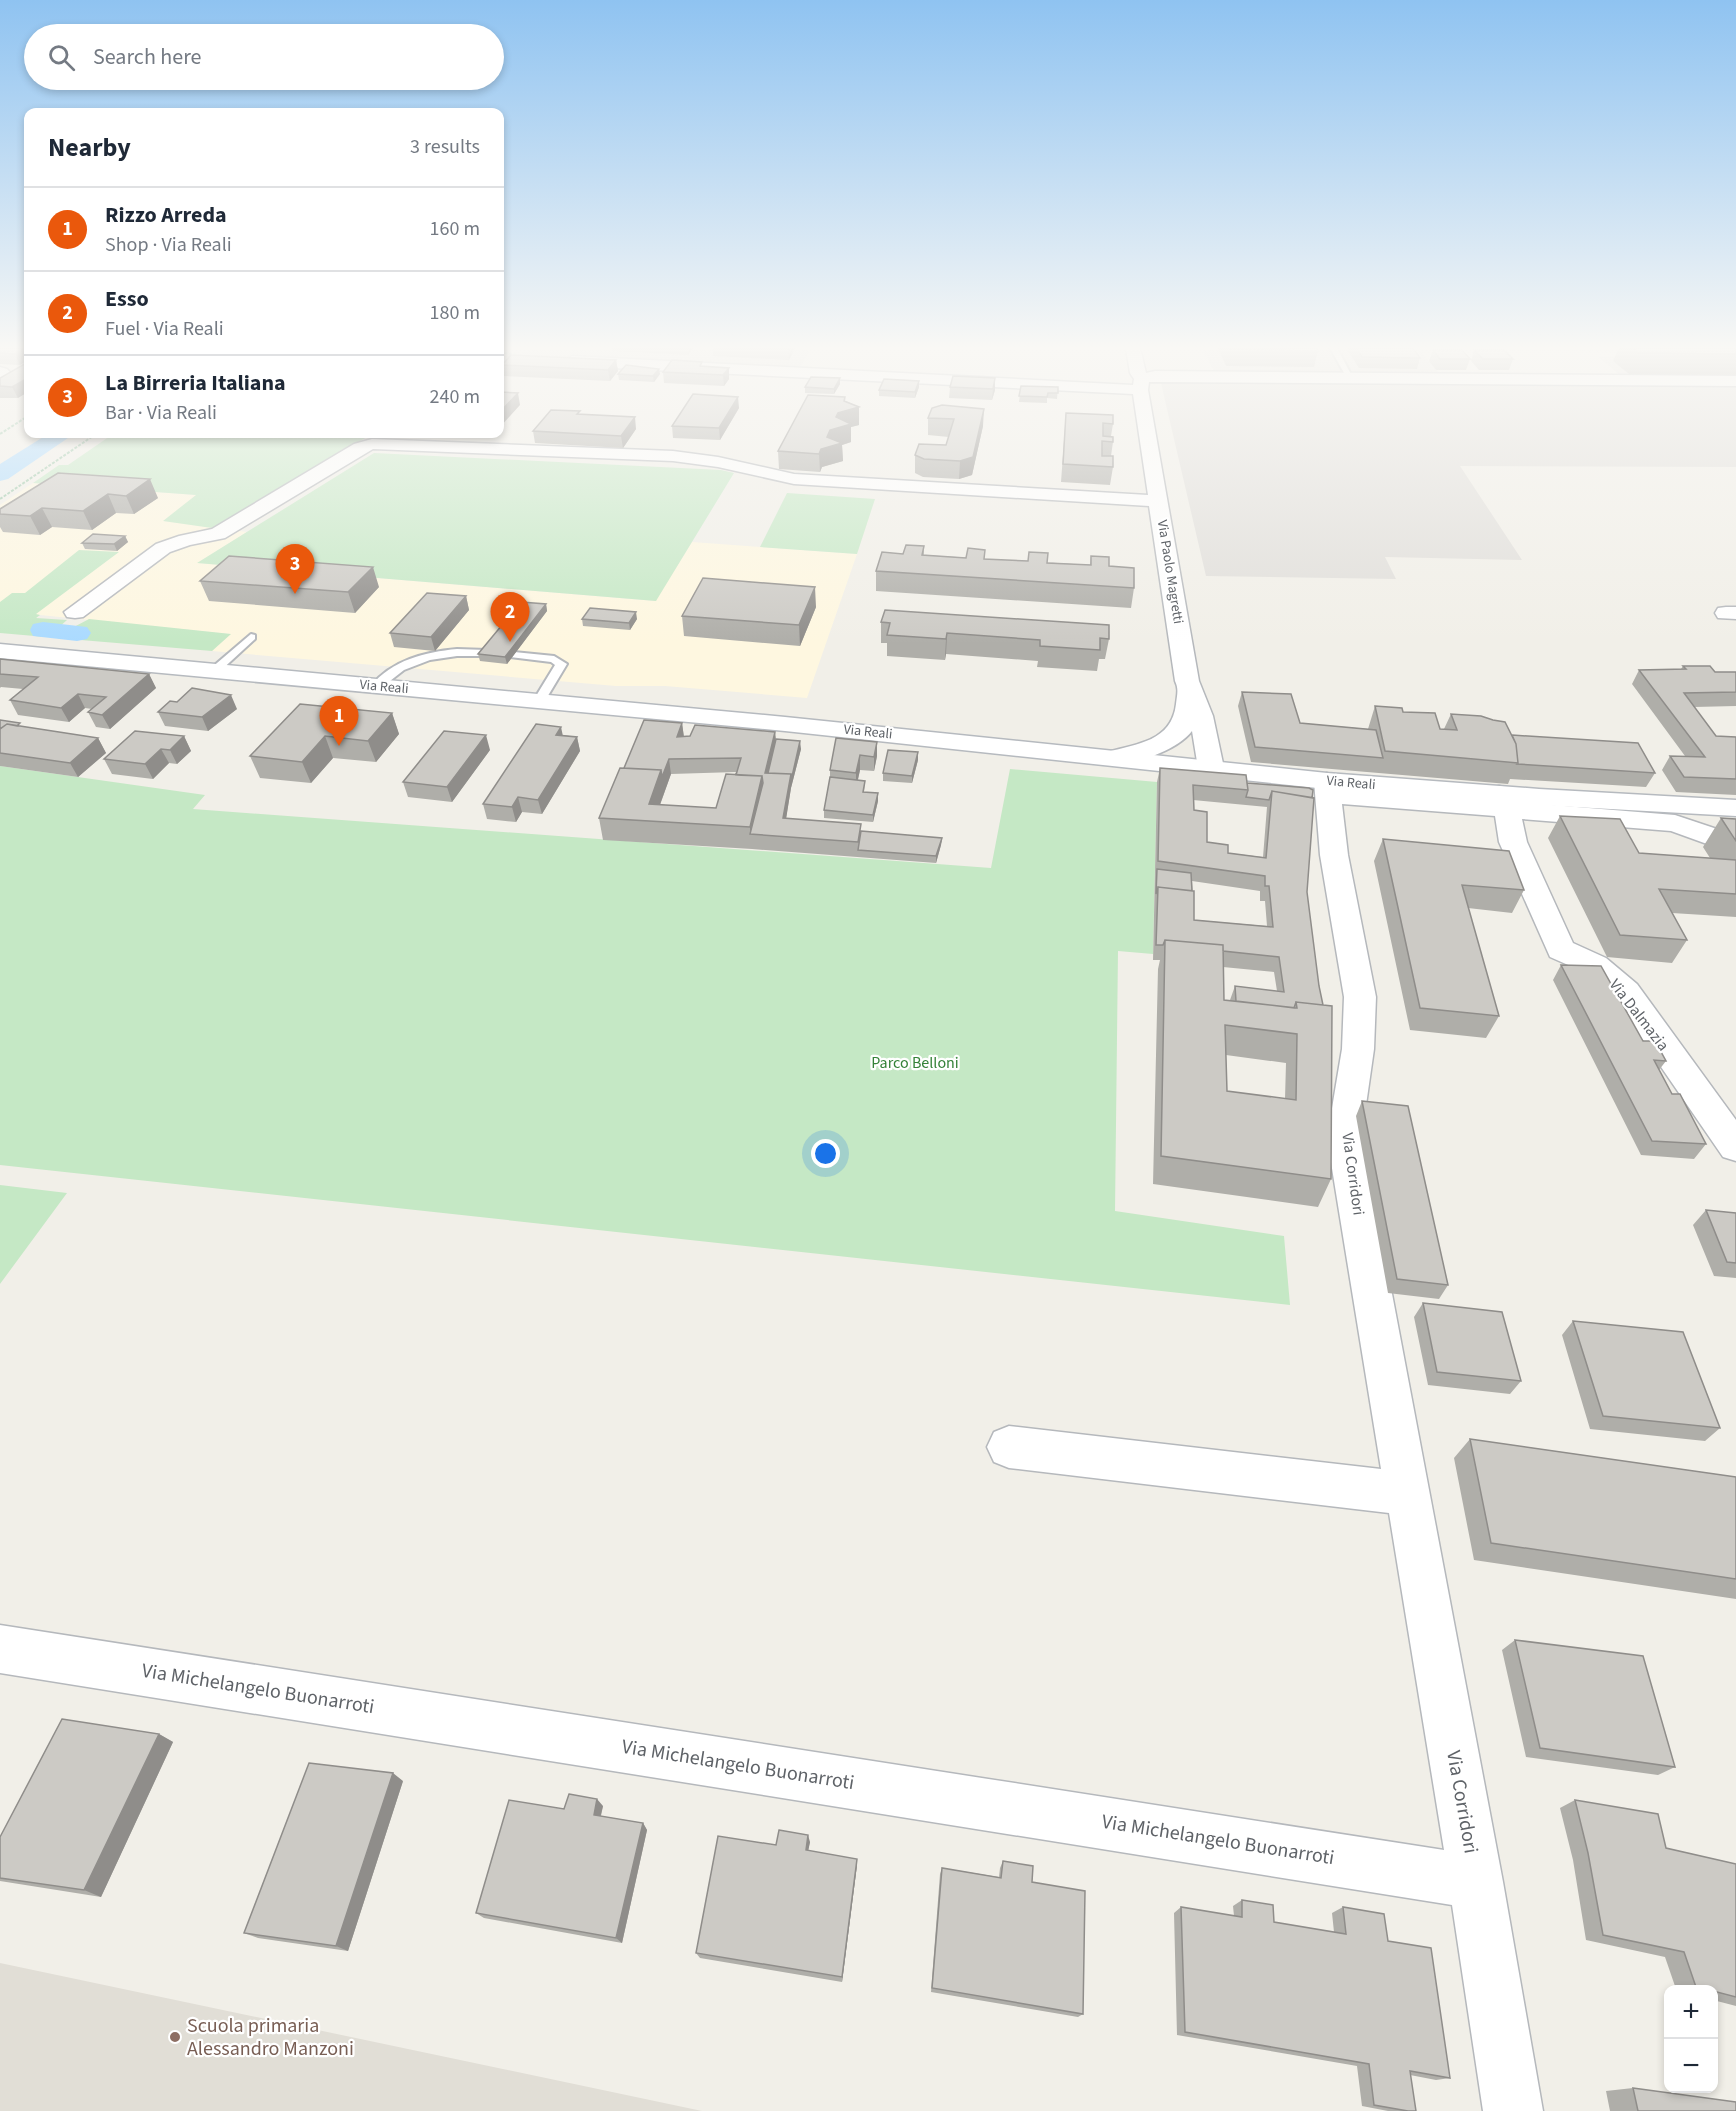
<!DOCTYPE html>
<html lang="en">
<head>
<meta charset="utf-8">
<style>
  body { margin:0; font-family:"Source Sans 3",sans-serif; background:#f2f2f3; color:#1f2937 }
  .controls { position:absolute; right:18px; bottom:18px; display:grid; overflow:hidden; border-radius:12px; box-shadow:0 3px 9px #0003 }
  .controls button { width:54px; height:54px; display:grid; place-items:center; padding:0; border:0; border-bottom:2px solid #e0e1e3; background:#fff; color:#1f2937; font:30px sans-serif }
  .you { position:absolute; left:826px; top:1154px; width:21px; height:21px; margin:-15px; border:4px solid #fff; border-radius:50%; background:#1a73e8; box-shadow:0 0 0 9px #1a73e833 }
  .badge { display:grid; place-items:center; width:39px; height:39px; border-radius:50%; background:#ea580c; color:#fff; font-size:20px; font-weight:700 }
  .pin { position:absolute; translate:-50% -50px; filter:drop-shadow(0 2px 3px #0008) }
  .pin::after { content:''; position:absolute; top:32px; width:21px; height:18px; background:inherit; clip-path:polygon(0 0,100% 0,50% 100%) }
  .list { margin:0; padding:0; list-style:none }
  h2 { display:flex; justify-content:space-between; align-items:center; height:78px; margin:0; padding:0 24px; font-size:26px }
  h2 small { font-size:20px; font-weight:400; color:#747a83 }
  .list li { display:grid; grid-template-columns:39px 1fr auto; gap:18px; align-items:center; box-sizing:border-box; height:84px; padding:0 24px; border-top:2px solid #e0e1e3 }
  .list b { display:block; font-size:22px; white-space:nowrap }
  .list p { margin:0; font-size:20px; white-space:nowrap; color:#747a83 }
  .list em { font-size:20px; font-style:normal; color:#747a83 }
  .icon { flex:none; width:33px; height:33px; fill:none; stroke:currentColor; stroke-width:2; stroke-linecap:round; stroke-linejoin:round }
  .map { position:relative; flex:none; width:1736px; height:2111px; overflow:hidden }
  .search { position:absolute; background:#fff; box-shadow:0 3px 9px #0003; left:24px; top:24px; width:480px; height:66px; display:flex; align-items:center; gap:15px; box-sizing:border-box; padding:0 21px; border-radius:33px; color:#747a83; font-size:22px }
  .panel { position:absolute; background:#fff; box-shadow:0 3px 9px #0003; left:24px; top:108px; width:480px; height:330px; border-radius:12px }
  .map>svg:first-child { display:block }
  .commercial { fill:#fef7e0 }
  .industrial { fill:#e0deda }
  .education { fill:#e1ded6 }
  .green { fill:#c5e8c5 }
  .lines { fill:none; stroke-linecap:round; stroke-linejoin:round }
  .canal { fill:#aadaff; fill-rule:evenodd }
  .lane-casing { stroke:#b5b8bc; stroke-width:4 }
  .street-casing { stroke:#b5b8bc; stroke-width:3 }
  .secondary-casing { stroke:#b6babf; stroke-width:3 }
  .path { stroke:#9cc7a9; stroke-width:2; stroke-dasharray:3 1.5; stroke-linecap:butt }
  .lane { fill:#fff; fill-rule:evenodd }
  .street { fill:#fff; fill-rule:evenodd }
  .secondary { fill:#fff; fill-rule:evenodd }
  .wall { fill:#afaea9; fill-rule:evenodd }
  .shaded-wall { fill:#8f8d8a }
  .building { fill:#cccac5; stroke:#8f8d8a; stroke-width:1.5; fill-rule:evenodd }
  .education-dot { fill:#8d6e63; stroke:#fff; stroke-width:2 }
  .labels { text-anchor:middle; dominant-baseline:central; stroke-width:4.5; stroke-linejoin:round; paint-order:stroke }
  .far-street-label { font-size:14px; fill:#5f6368; stroke:#fff }
  .street-label { font-size:16px; fill:#5f6368; stroke:#fff }
  .park-label { font-size:16px; fill:#348238; stroke:#fff }
  .near-street-label { font-size:20px; fill:#5f6368; stroke:#fff }
  .near-education-label { font-size:20px; fill:#785e54; stroke:#fff; text-anchor:start }
</style>
</head>
<body>
<div class="map">
<svg width="1736" height="2111" viewBox="0 0 1736 2111">
  <rect width="100%" height="100%" fill="#f1efe8"/>
  <path class="commercial" d="M33 483 197 495 164 521 247 532 198 563 655 601 692 542 857 554 807 698 665 686H616L212 651 230 634 0 611V505Z"/>
  <path class="industrial" d="M531 348H811L799 369 519 356Z
    M1202 348H1609L1614 352 1420 350 1442 377H1622L1599 357 1736 359V467L1460 466 1522 560 1385 557 1396 579 1206 576 1160 379H1218Z"/>
  <path class="education" d="M0 1963 702 2111H0Z"/>
  <path class="green" d="M113 434H372L212 528 163 521 196 495 33 483 59 465H68Z
    M374 453 721 470 734 473 656 601 197 563Z
    M787 493 875 499 857 554 760 547Z
    M79 550 119 552 36 614 40 615 36 618 67 620 58 628 52 627 43 630V634H50L46 637 0 633V602L12 593H25Z
    M89 619 231 634 212 651 57 638 61 635 77 633 79 631 72 628Z
    M0 766 205 795 193 809 991 868 1010 769 1157 782 1153 954 1118 951 1115 1211 1284 1236 1290 1305 0 1165Z
    M0 1185 67 1193 0 1284Z"/>
  <g class="lines">
    <path class="canal" d="M48 434H71L68 438 8 479 0 481V464Z
      M43 622 87 627 91 633 87 639 77 641 33 636 30 630 33 624Z"/>
    <defs>
      <path id="lane" d="M1330 348H1337L1354 380H1348Z
        M251 634 255 635V639L218 673H210V669Z
        M457 649 487 650 493 653 487 656H457L430 660 404 670 381 688H373L371 686C392 660 425 652 457 649Z
        M514 652 554 656 567 664 543 704H535L533 701 555 665 551 662 510 657V653Z"/>
      <path id="street" d="M1126 348H1140L1146 373 1155 371 1736 376V386L1149 382 1148 390 1199 681 1213 716 1224 768 1220 773 1211 776 1202 773 1198 768 1192 731C1178 750 1130 768 1107 762L1103 757 1107 752C1137 744 1172 741 1176 704 1177 695 1179 689 1175 681L1149 506 794 484 718 467 673 461 373 449 225 538 190 545 170 552 83 617 75 618 67 617 64 612 156 544 179 536 212 529 354 444 372 439 673 451 718 457 794 474 1148 495 1133 394 572 366 564 361 572 356 1133 385 1134 379 1130 373Z
        M0 367 7 369 10 372 5 377 0 379Z
        M1726 607H1736V619L1718 618 1715 613 1718 608Z
        M1327 773 1336 776 1341 788 1489 800 1486 794 1490 788 1499 786 1508 788 1516 802 1675 815 1720 830 1736 831V847L1707 844 1671 831 1522 819 1527 842 1573 943 1606 958 1637 984 1736 1120V1161L1723 1157 1615 1000 1584 972 1550 957 1499 842 1495 816 1342 804 1348 855 1376 997 1374 1049 1363 1126 1366 1156 1503 1882 1543 2111H1483L1452 1905 0 1673V1625L1444 1850 1389 1513 1009 1468 994 1462 987 1447 994 1432 1009 1426 1381 1469 1330 1156 1329 1126 1342 1049 1344 997 1320 855 1314 781 1318 776Z"/>
      <path id="secondary" d="M0 644 785 717 1327 773 1539 789 1736 800V816L1539 805 1327 789 785 731 0 658Z"/>
    </defs>
    <use href="#lane" class="lane-casing"/>
    <use href="#street" class="street-casing"/>
    <use href="#secondary" class="secondary-casing"/>
    <path class="path" d="M500 352 522 356
      M0 434 28 416
      M0 499 96 434"/>
    <use href="#lane" class="lane"/>
    <use href="#street" class="street"/>
    <use href="#secondary" class="secondary"/>
  </g>
  <path class="wall" d="M0 348H28L20 365 0 364Z
    M612 348H693L688 355 613 351Z
    M713 348H795L789 360 713 356Z
    M1218 348H1317L1318 351 1314 367 1226 366Z
    M1348 348H1413L1420 358 1417 369 1359 368 1348 351Z
    M1619 348H1736V375L1629 374 1613 361Z
    M1433 350 1470 359 1466 370H1436L1429 361Z
    M1474 350 1513 359 1509 370H1479L1471 361Z
    M616 360 618 371 610 381 504 376 502 365Z
    M28 362 18 398H0V378Z
    M703 366 729 368V379L724 386 664 383 663 372Z
    M618 374H660L654 382 619 380Z
    M953 376 995 390 992 400 949 398 950 387Z
    M840 384 834 394 805 393V387Z
    M1021 386 1058 387 1057 399 1047 398V403L1019 402Z
    M919 387 915 398 879 396V390Z
    M846 401 859 407V425L851 427V442L842 445 843 461 822 467 820 472 779 469 778 451Z
    M739 408 720 440 673 438 672 426Z
    M932 408 983 426 972 475 959 479 923 477 915 473V455L946 445 949 437 928 435V418Z
    M1066 413 1113 424 1111 436 1113 442 1111 456 1113 467 1110 485 1061 482Z
    M636 429 623 448 535 443 533 431Z
    M58 473 158 498 134 514 116 513 92 530 52 527 40 535 3 532 0 527V509Z
    M125 536 128 542 117 551 85 549 82 543Z
    M924 546V555L1090 565 1091 556 1109 566 1134 588 1131 608 876 591V571L903 554Z
    M200 581 379 587 355 613 209 601Z
    M466 596 469 610 435 651 394 647 390 633Z
    M546 604 547 611 507 664 480 661 478 654Z
    M816 607 800 646 684 636 682 616Z
    M582 619H637L630 630 583 626Z
    M881 622 1109 639 1105 659H1099L1097 671 1037 667 1038 661 946 654 945 660 887 656V643H881Z
    M0 659 149 674 156 688 110 729 96 727 88 712 92 709 85 708 69 722 18 715 10 700 23 689 1 687 0 688Z
    M1683 666 1715 672H1736V706L1694 707 1716 736 1736 737V795L1676 792 1662 770 1670 756H1685L1632 684 1639 670 1681 669Z
    M1242 692 1300 723 1368 729 1375 706 1403 712 1440 729H1444L1451 714 1512 735 1655 773 1646 787 1510 779 1508 784 1251 762 1238 706Z
    M237 709 208 731 165 726 158 712Z
    M392 713 399 734 376 762 333 758 311 783 260 778 250 756Z
    M0 720 22 727 98 738 106 753 78 777 0 766Z
    M682 723 684 737 775 732 776 739 801 749 791 788 786 818 861 831 942 838 941 845 936 863 752 849 603 840 599 818ZM736 772 716 808 660 805 671 774Z
    M563 735 577 737 580 751 542 814 522 812 516 822 487 819 483 804Z
    M184 736 191 751 177 764 169 763 153 779 112 774 104 759Z
    M877 742V756L874 771 860 770 858 780 865 781 864 792 878 793V801L873 822 824 818V810L830 777V770Z
    M490 750 452 802 408 797 403 782Z
    M918 760 912 783 883 781V773Z
    M1160 768 1247 783 1309 788 1307 892 1331 1179 1318 1207 1153 1184 1158 969 1160 960H1153L1157 782ZM1193 800 1267 807 1263 857 1228 853 1207 842 1194 810ZM1192 881 1260 891V901H1265L1267 926 1194 920ZM1223 967 1274 972 1277 991 1235 986 1230 1000H1224ZM1226 1055 1286 1063 1285 1099 1227 1091Z
    M1560 816 1639 853 1710 858 1703 847 1721 818 1736 819V917L1672 913 1687 940 1672 963 1607 957 1548 838Z
    M1383 839 1524 890 1512 913 1468 908 1499 1016 1486 1038 1410 1030 1374 861Z
    M1561 965 1666 1061 1659 1070 1672 1094 1706 1144 1694 1159 1641 1155 1553 980Z
    M1362 1101 1448 1285 1439 1299 1388 1293 1356 1116Z
    M1706 1210 1736 1213V1278L1714 1276 1693 1225Z
    M1423 1303 1521 1381 1510 1394 1428 1385 1414 1317Z
    M1573 1321 1720 1428 1705 1441 1590 1429 1562 1335Z
    M1470 1439 1736 1477V1599L1474 1560 1454 1458Z
    M1515 1640 1675 1767 1658 1775 1526 1757 1502 1650Z
    M159 1734 173 1742 101 1897 0 1881V1837Z
    M403 1781 348 1951 258 1938 244 1933Z
    M1575 1800 1666 1848 1736 1864V2006L1713 2000V1989H1676L1665 1957 1586 1940 1573 1860 1560 1808Z
    M603 1806 601 1816 643 1823 647 1830 622 1943 484 1918 476 1913 564 1809Z
    M810 1842 808 1850 857 1865 842 1982 700 1958 696 1953 776 1845Z
    M1003 1861 1032 1882 1083 2014 1078 2017 931 1992 940 1874 942 1868 999 1877 1000 1868Z
    M1242 1900 1274 1922 1334 1932 1332 1913 1343 1907 1388 1941 1450 2078 1436 2080 1410 2075 1416 2111H1388L1362 2106 1357 2066 1177 2035 1174 1913 1181 1907 1234 1916 1233 1906Z
    M1633 2088 1736 2111H1610L1606 2091Z"/>
  <path class="shaded-wall" d="M24 348H28V360L20 365 15 354Z
    M688 348H693L688 355Z
    M788 348H795L789 360Z
    M616 360 618 371 610 381 608 370Z
    M729 368V379L724 386 723 375Z
    M659 369 660 374 654 382 653 376Z
    M28 378V392L18 398 12 387Z
    M840 378V384L834 394V389Z
    M995 378V390L992 400 993 389Z
    M919 381V387L915 398V392Z
    M518 393 520 405 500 427V412Z
    M738 397 739 408 720 440 719 428Z
    M845 397 846 411 859 407V425L851 427V442L842 445 843 461 822 467 820 472 819 454Z
    M984 409 983 426 972 475 959 479 960 461Z
    M635 417 636 429 623 448 621 436Z
    M150 479 158 498 134 514 126 496Z
    M108 494 116 513 92 530 83 511Z
    M42 508 52 527 40 535 30 516Z
    M125 536 128 542 117 551 114 544Z
    M373 567 379 587 355 613 348 592Z
    M815 587 816 607 800 646 799 625Z
    M466 596 469 610 435 651 431 637Z
    M546 604 547 611 507 664 505 657Z
    M636 612 637 619 630 630 629 623Z
    M947 633 946 654 945 660 946 639Z
    M149 674 156 688 110 729 102 715Z
    M78 694 85 708 69 722 61 708Z
    M231 695 237 709 208 731 202 717Z
    M392 713 399 734 376 762 368 741Z
    M682 723 684 738 677 737Z
    M561 727 564 741 556 735Z
    M775 732 776 746 768 780 765 773Z
    M486 735 490 750 452 802 447 787Z
    M184 736 191 751 177 764 170 750Z
    M325 736 333 758 311 783 302 762Z
    M577 737 580 751 542 814 538 800Z
    M98 738 106 753 78 777 70 763Z
    M800 741 801 749 791 788 784 832 783 818 791 774Z
    M877 742V756L874 771V757Z
    M161 749 169 763 153 779 145 764Z
    M918 752V760L912 783V776Z
    M860 755V770L856 787V773Z
    M669 759 671 774 654 821 649 804 661 770Z
    M762 776 764 798 750 834V827Z
    M878 793V801L873 822V815Z
    M518 797 522 812 516 822 512 807Z
    M942 838 941 845 936 863V856Z
    M159 1734 173 1742 101 1897 84 1890Z
    M393 1773 403 1781 348 1951 336 1946Z
    M597 1799 603 1806 599 1822 594 1815Z
    M643 1823 647 1830 622 1943 616 1938Z
    M808 1835 810 1842 807 1857 806 1850Z
    M857 1859V1865L842 1982V1977Z"/>
  <path class="building" d="M0 348H24L15 354 0 353Z
    M1228 348H1317L1318 351 1229 349Z
    M1357 348H1413L1420 358 1362 357Z
    M1633 348H1736V354L1638 353Z
    M1433 350H1462L1470 359H1440Z
    M1474 350H1504L1513 359H1483Z
    M511 355 616 360 608 370 502 365Z
    M672 360 702 362 700 366 729 368 723 375 663 372Z
    M28 362V378L12 387 0 386V378Z
    M626 365 659 369 653 376 618 374Z
    M953 376 995 378 993 389 950 387Z
    M811 377 840 378 834 389 805 387Z
    M884 379 919 381 915 392 879 390Z
    M1021 386 1058 387V393H1048L1047 397 1019 396Z
    M500 392 518 393 500 412Z
    M693 394 738 397 719 428 672 426Z
    M808 395 845 397 844 401 859 407 838 413 836 417 851 424 830 430 827 437 842 443 821 449 819 454 778 451Z
    M942 405 984 409 973 457 960 461 924 459 915 455 919 444 946 445 954 419 928 418 932 408Z
    M551 410 580 411 577 414 635 417 621 436 533 431Z
    M1066 413 1113 415V424L1103 423V436L1113 437V442L1102 441V456H1113V467L1063 464Z
    M58 473 150 479 126 496 108 494 83 511 42 508 30 516 0 514V509Z
    M93 534 125 536 114 544 82 543Z
    M906 545 924 546 922 555 966 558 968 548 985 550 984 559 1028 561 1029 552 1048 553 1047 563 1091 565V556L1109 557V566L1134 568V588L876 571 882 552 903 554Z
    M229 556 373 567 348 592 200 581Z
    M703 578 815 587 799 625 682 616Z
    M427 593 466 596 431 637 390 633Z
    M521 602 546 604 505 657 478 654Z
    M590 608 636 612 629 623 582 619Z
    M885 610 1109 625V639L1100 638V650L1040 646V640L947 633 946 639 887 635 890 623 881 622Z
    M0 659 149 674 102 715 88 712 106 697 78 694 61 708 10 700 38 677 0 674Z
    M1683 666H1710L1715 672H1736V692L1684 693 1716 736 1736 737V779L1684 777 1670 756 1705 757 1639 670 1686 669Z
    M192 688 231 695 202 717 158 712 170 701 177 702Z
    M1242 692 1291 694 1300 723 1376 730 1383 758 1255 747Z
    M300 704 392 713 368 741 325 736 302 762 250 756Z
    M1375 706 1402 708 1403 712 1435 713 1440 729 1457 730 1451 714 1481 716 1493 720 1505 722 1516 744 1518 763 1385 751Z
    M0 720 20 723 17 726 7 724 0 729Z
    M644 720 682 723 677 737 690 736 695 725 775 732 765 773 791 774 783 818 861 824 858 842 750 834 763 783 762 776 736 775 741 758 669 759 662 777 661 770 624 768Z
    M7 724 98 738 70 763 0 753V729Z
    M536 724 561 727 556 735 577 737 538 800 518 797 512 807 483 804Z
    M135 731 184 736 170 750 161 749 145 764 104 759Z
    M444 731 486 735 447 787 403 782Z
    M1512 735 1638 743 1655 773 1517 764 1518 763 1516 744Z
    M836 738 877 742 874 757 860 755 856 773 830 770Z
    M776 739 800 741 791 781V774L768 773Z
    M888 750 918 752 912 776 883 773Z
    M620 768 661 770 649 804 716 808 726 774 762 776 750 827 599 818Z
    M1160 768 1246 775 1248 790 1193 785 1194 810 1207 812V842L1228 845V853L1266 858 1272 791 1314 798 1307 892 1319 986 1323 1005 1296 1002 1294 1008 1236 1001 1235 986 1284 992 1279 957 1223 951V945L1165 940 1163 945H1156L1158 887 1194 891V920L1273 927 1269 886H1265V876L1158 861Z
    M830 777 865 781 863 792 878 793 873 815 824 810Z
    M1247 783 1309 788 1313 790 1312 798 1272 791 1269 800 1246 797 1248 790Z
    M1560 816 1620 819 1639 853 1736 860V894L1659 889 1687 940 1620 935Z
    M1721 818 1736 819V841Z
    M861 831 942 838 936 856 858 850Z
    M1383 839 1509 851 1524 890 1462 885 1499 1016 1420 1008Z
    M1157 869 1191 873 1192 891 1158 887 1156 894Z
    M1165 940 1223 945 1224 1000 1297 1008 1296 1002 1332 1006 1331 1179 1161 1156ZM1225 1025 1297 1034 1296 1100 1227 1091Z
    M1561 965 1601 966 1643 1041H1655L1666 1061 1654 1060 1672 1094H1680L1706 1144 1652 1141Z
    M1362 1101 1408 1106 1448 1285 1397 1279Z
    M1706 1210 1736 1213V1263L1727 1262Z
    M1423 1303 1502 1312 1521 1381 1437 1372Z
    M1573 1321 1683 1332 1720 1428 1603 1416Z
    M1470 1439 1736 1477V1579L1491 1543Z
    M1515 1640 1643 1656 1675 1767 1540 1748Z
    M62 1719 159 1734 84 1890 0 1878V1837Z
    M309 1763 393 1773 336 1946 244 1933Z
    M569 1794 597 1799 594 1815 643 1823 616 1938 476 1913 509 1800 564 1809Z
    M1575 1800 1658 1814 1666 1848 1736 1864V1997L1713 1991V1989H1706L1696 1987 1684 1952 1603 1935 1588 1853Z
    M779 1830 808 1835 806 1850 857 1859 842 1977 696 1953 718 1836 776 1845Z
    M1003 1861 1033 1866 1032 1882 1085 1891 1083 2014 932 1988 942 1868 1001 1878Z
    M1242 1900 1273 1905 1274 1922 1346 1934 1343 1907 1384 1914 1388 1941 1431 1948 1450 2078 1410 2071 1416 2111H1408L1374 2105 1369 2064 1185 2032 1181 1907 1242 1917Z
    M1633 2088 1736 2102V2111H1638Z"/>
  <linearGradient id="sky" x2="0" y2="1"><stop stop-color="#8fc3f1"/><stop offset="0.54" stop-color="#f9f8f5"/><stop offset="1" stop-color="#f9f8f5" stop-opacity="0"/></linearGradient>
  <rect width="1736" height="644" fill="url(#sky)"/>
  <circle class="education-dot" cx="175" cy="2037" r="6"/>
  <g class="labels">
    <g class="far-street-label">
      <text transform="translate(1170 572) rotate(81)">Via Paolo Magretti</text>
      <text transform="translate(384 687) rotate(5)">Via Reali</text>
      <text transform="translate(868 732) rotate(6)">Via Reali</text>
      <text transform="translate(1351 783) rotate(5)">Via Reali</text>
    </g>
    <g class="street-label">
      <text transform="translate(1639 1015) rotate(52)">Via Dalmazia</text>
      <text transform="translate(1353 1174) rotate(82)">Via Corridori</text>
    </g>
    <g class="park-label">
      <text x="915" y="1063">Parco Belloni</text>
    </g>
    <g class="near-street-label">
      <text transform="translate(258 1689) rotate(9)">Via Michelangelo Buonarroti</text>
      <text transform="translate(738 1765) rotate(9)">Via Michelangelo Buonarroti</text>
      <text transform="translate(1462 1802) rotate(80)">Via Corridori</text>
      <text transform="translate(1218 1840) rotate(9)">Via Michelangelo Buonarroti</text>
    </g>
    <g class="near-education-label">
      <text x="187" y="2026">Scuola primaria<tspan x="187" dy="23">Alessandro Manzoni</tspan></text>
    </g>
  </g>
</svg>
<div class="controls">
<button>+</button>
<button>−</button>
</div>
<div class="you"></div>
<div class="pin badge" style="left:339px;top:746px">1</div>
<div class="pin badge" style="left:510px;top:642px">2</div>
<div class="pin badge" style="left:295px;top:594px">3</div>
<div class="search"><svg class="icon" aria-label="search" viewBox="0 0 24 24"><circle cx="10" cy="10" r="6"/><path d="M15 15l6 6"/></svg>Search here</div>
<section class="panel">
<h2>Nearby<small>3 results</small></h2>
<ul class="list">
<li><span class="badge">1</span><div><b>Rizzo Arreda</b><p>Shop · Via Reali</p></div><em>160 m</em></li>
<li><span class="badge">2</span><div><b>Esso</b><p>Fuel · Via Reali</p></div><em>180 m</em></li>
<li><span class="badge">3</span><div><b>La Birreria Italiana</b><p>Bar · Via Reali</p></div><em>240 m</em></li>
</ul>
</section>
</div>
</body>
</html>
